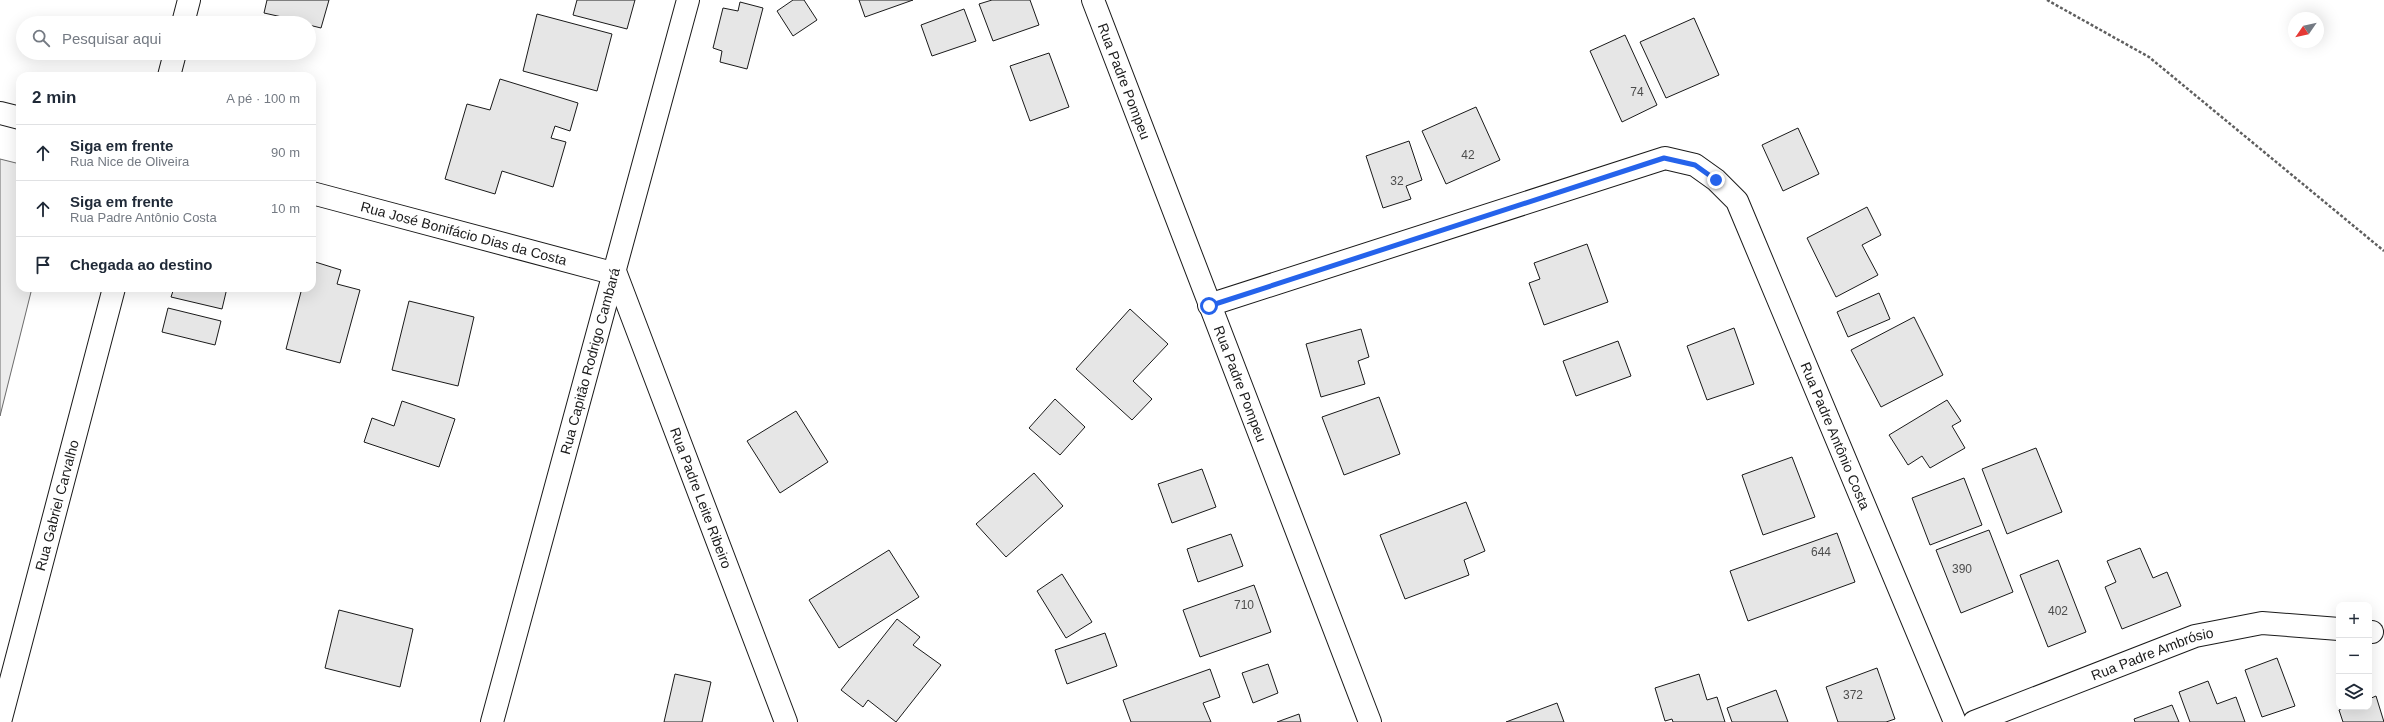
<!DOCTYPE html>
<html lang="pt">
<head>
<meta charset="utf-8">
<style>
  body { margin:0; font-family:Arial,sans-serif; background:#f2f2f3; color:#1f2937 }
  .controls { position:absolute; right:12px; bottom:12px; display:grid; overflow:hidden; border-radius:8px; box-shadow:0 4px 16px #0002 }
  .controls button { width:36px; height:36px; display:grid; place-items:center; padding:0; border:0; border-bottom:1px solid #e0e1e3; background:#fff; color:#1f2937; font:20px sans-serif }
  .compass { position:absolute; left:2288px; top:12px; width:36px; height:36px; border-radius:50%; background:#fff; box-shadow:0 4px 16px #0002; rotate:236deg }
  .stop { position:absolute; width:12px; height:12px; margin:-9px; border:3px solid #2563eb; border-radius:50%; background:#fff }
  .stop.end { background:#2563eb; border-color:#fff; box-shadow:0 1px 4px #0008 }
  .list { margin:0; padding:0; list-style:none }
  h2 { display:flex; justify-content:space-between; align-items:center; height:52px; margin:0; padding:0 16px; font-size:17px }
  h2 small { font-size:13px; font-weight:400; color:#747a83 }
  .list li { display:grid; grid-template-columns:26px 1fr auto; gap:12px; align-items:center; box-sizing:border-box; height:56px; padding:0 16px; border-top:1px solid #e0e1e3 }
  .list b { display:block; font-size:15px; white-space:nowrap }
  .list p { margin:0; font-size:13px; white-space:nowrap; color:#747a83 }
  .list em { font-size:13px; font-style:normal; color:#747a83 }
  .icon { flex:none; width:22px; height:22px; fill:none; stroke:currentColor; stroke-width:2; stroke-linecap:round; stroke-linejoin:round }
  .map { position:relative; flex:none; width:2384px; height:722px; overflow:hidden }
  .search { position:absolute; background:#fff; box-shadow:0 4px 16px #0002; left:16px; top:16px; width:300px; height:44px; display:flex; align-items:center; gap:10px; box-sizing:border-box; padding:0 14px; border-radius:22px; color:#747a83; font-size:15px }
  .panel { position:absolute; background:#fff; box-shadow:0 4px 16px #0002; left:16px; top:72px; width:300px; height:220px; border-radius:12px }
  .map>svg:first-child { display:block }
  .built { fill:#ededed; stroke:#6a6a6a }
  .building { fill:#e6e6e6; stroke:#1a1a1a }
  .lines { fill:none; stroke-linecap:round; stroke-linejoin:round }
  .street-casing { stroke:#1a1a1a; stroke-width:24 }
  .secondary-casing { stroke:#1a1a1a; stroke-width:24 }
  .path { stroke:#5f5f5f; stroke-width:2.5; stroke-dasharray:3 2; stroke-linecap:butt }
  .street { stroke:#fff; stroke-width:22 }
  .secondary { stroke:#fff; stroke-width:22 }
  .route { stroke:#2563eb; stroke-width:5 }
  .labels { text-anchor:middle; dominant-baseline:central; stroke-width:3; stroke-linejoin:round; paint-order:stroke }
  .number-label { font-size:12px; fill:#4d4d4d }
  .street-label { font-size:14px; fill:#1a1a1a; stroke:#fff }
</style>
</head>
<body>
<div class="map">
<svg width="2384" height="722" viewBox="0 0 2384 722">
  <rect width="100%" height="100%" fill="#fff"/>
  <path class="built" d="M0 159 20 164V288H32L0 416Z"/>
  <path class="building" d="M267 0H329L321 28 309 25V23L264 13Z
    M577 0H635L627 29 573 15Z
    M793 0H804L817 20 793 36 777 11Z
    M859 0H913L865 17Z
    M992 0H1030L1039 25 993 41 979 4Z
    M740 2 763 8 747 69 720 62 722 51 713 48 723 8 738 11Z
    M964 9 976 41 932 56 921 25Z
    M537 14 612 34 597 91 523 71Z
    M1694 18 1719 75 1666 98 1640 42Z
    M1625 35 1657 105 1622 122 1590 51Z
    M1049 53 1069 107 1030 121 1010 66Z
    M500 79 578 103 570 131 555 126 551 138 566 142 553 187 502 171 495 194 445 179 467 104 490 110Z
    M1476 107 1500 160 1446 184 1422 131Z
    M1798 128 1819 174 1783 191 1762 145Z
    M1409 141 1422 180 1406 186 1411 199 1383 208 1366 156Z
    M1867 207 1881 235 1862 245 1878 275 1836 297 1807 238Z
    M1587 244 1608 302 1544 325 1529 283 1540 279 1534 263Z
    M312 261 341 270 337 284 360 290 340 363 286 349 302 288H312Z
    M174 288H227L222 309 171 297Z
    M1879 293 1890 319 1848 337 1837 312Z
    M409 301 474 317 458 386 392 370Z
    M168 308 221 321 215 345 162 332Z
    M1130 309 1168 344 1133 381 1152 399 1132 420 1076 369Z
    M1914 317 1943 375 1881 407 1851 350Z
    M1734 328 1754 384 1707 400 1687 346Z
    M1361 329 1369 357 1358 361 1365 384 1321 397 1306 344Z
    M1618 341 1631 376 1576 396 1563 361Z
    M1379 397 1400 454 1344 475 1322 417Z
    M1055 399 1085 427 1060 455 1029 428Z
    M1947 400 1961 421 1952 426 1965 448 1930 468 1922 456 1908 465 1889 435Z
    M402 401 455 419 439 467 364 442 372 418 394 426Z
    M796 411 828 462 780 493 747 441Z
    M2036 448 2062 512 2007 534 1982 469Z
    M1792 457 1815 517 1763 535 1742 475Z
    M1202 469 1216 507 1172 523 1158 484Z
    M1034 473 1063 506 1006 557 976 524Z
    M1964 478 1982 525 1930 545 1912 498Z
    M1466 502 1485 551 1464 560 1469 575 1405 599 1380 535Z
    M1989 530 2013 592 1961 613 1936 550Z
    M1837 533 1855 582 1748 621 1730 571Z
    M1231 534 1243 566 1198 582 1187 549Z
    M2140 548 2153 578 2167 572 2181 606 2122 629 2105 587 2116 582 2107 561Z
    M889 550 919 597 839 648 809 600Z
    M2058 560 2086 632 2048 647 2020 575Z
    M1062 574 1092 622 1066 638 1037 591Z
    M1254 585 1271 632 1200 657 1183 610Z
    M339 610 413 629 400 687 325 668Z
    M897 619 920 637 913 645 941 665 896 722 868 700 863 707 841 690Z
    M1105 633 1117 666 1067 684 1055 650Z
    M2277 658 2295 706 2262 717 2245 670Z
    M1268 664 1278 693 1253 703 1242 673Z
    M1877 668 1895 719 1886 722H1838L1826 687Z
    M1210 669 1220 697 1203 703 1211 722H1131L1123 700Z
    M675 674 711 682 702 722H664Z
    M1699 674 1707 700 1717 697 1725 722H1673L1672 719 1665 721 1655 688Z
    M2208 681 2217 704 2236 697 2245 722H2190L2179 692Z
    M1776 690 1788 722H1732L1727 708Z
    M2376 696 2384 722H2343L2339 710 2346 707H2369V699Z
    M1557 703 1564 722H1506Z
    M2172 705 2179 722H2135L2134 719Z
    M1299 714 1301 722H1277Z"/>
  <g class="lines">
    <defs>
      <g id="street">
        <path d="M0 113 20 118"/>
        <path id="s1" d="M312 193 616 274 786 722"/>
        <path id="s2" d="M1209 305 1665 158 1695 165 1716 180 1737 201 1955 722"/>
        <path d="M2369 632H2372"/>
        <path id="s3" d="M492 722 688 0"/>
        <path id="s4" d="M1974 722 2195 636 2262 623 2339 629"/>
      </g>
      <g id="secondary">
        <path id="s5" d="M1093 0 1370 722"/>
        <path d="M183 23 189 0"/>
        <path d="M169 76 175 53"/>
        <path id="s6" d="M0 722 114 288"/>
      </g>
    </defs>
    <use href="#street" class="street-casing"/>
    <use href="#secondary" class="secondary-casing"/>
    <path class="path" d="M2047 0 2149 57 2384 251"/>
    <use href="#street" class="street"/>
    <use href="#secondary" class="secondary"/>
  </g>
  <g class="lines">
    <path class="route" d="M1209 306 1664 158 1695 165 1716 180"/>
  </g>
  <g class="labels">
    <g class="number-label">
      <text x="1637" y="92">74</text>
      <text x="1468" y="155">42</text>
      <text x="1397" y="181">32</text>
      <text x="1821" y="552">644</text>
      <text x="1962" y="569">390</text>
      <text x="1244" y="605">710</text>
      <text x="2058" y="611">402</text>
      <text x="1853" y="695">372</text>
    </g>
    <g class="street-label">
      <text stroke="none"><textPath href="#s5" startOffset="87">Rua Padre Pompeu</textPath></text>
      <text stroke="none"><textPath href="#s1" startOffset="157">Rua José Bonifácio Dias da Costa</textPath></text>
      <text stroke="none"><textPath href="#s3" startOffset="374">Rua Capitão Rodrigo Cambará</textPath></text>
      <text stroke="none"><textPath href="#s5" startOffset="411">Rua Padre Pompeu</textPath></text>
      <text stroke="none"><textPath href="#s2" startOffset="820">Rua Padre Antônio Costa</textPath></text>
      <text stroke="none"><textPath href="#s1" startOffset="554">Rua Padre Leite Ribeiro</textPath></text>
      <text stroke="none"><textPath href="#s6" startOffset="224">Rua Gabriel Carvalho</textPath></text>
      <text stroke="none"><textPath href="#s4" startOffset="191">Rua Padre Ambrósio</textPath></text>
    </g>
  </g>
</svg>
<div class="controls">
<button>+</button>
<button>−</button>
<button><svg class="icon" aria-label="layers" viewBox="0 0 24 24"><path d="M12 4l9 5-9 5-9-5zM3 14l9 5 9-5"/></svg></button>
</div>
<svg class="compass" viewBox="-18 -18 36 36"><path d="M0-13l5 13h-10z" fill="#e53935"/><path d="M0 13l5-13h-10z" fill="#747a83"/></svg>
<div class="stop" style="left:1209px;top:306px"></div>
<div class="stop end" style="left:1716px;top:180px"></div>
<div class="search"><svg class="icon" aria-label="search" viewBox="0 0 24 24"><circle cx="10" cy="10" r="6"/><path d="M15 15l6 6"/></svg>Pesquisar aqui</div>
<section class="panel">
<h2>2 min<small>A pé · 100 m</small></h2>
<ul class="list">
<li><svg class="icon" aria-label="ahead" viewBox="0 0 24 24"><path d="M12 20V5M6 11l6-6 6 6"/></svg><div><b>Siga em frente</b><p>Rua Nice de Oliveira</p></div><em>90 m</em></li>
<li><svg class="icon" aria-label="ahead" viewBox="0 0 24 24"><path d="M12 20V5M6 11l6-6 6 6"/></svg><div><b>Siga em frente</b><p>Rua Padre Antônio Costa</p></div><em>10 m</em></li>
<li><svg class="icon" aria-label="arrive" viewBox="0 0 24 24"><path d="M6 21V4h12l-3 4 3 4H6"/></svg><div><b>Chegada ao destino</b></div></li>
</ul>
</section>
</div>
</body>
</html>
